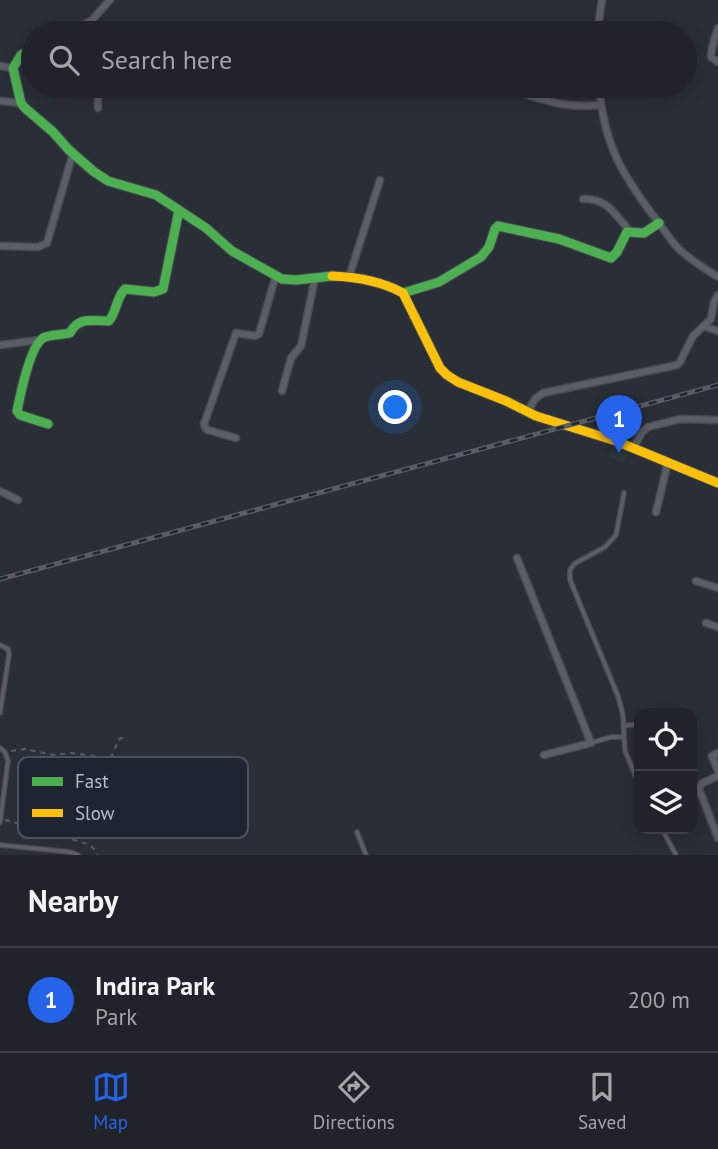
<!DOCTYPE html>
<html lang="en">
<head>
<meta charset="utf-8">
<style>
  body { margin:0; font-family:"PT Sans",sans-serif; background:#282b31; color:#f1f3f6 }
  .controls { position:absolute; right:21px; bottom:21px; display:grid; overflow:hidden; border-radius:14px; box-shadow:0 4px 18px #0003 }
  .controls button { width:63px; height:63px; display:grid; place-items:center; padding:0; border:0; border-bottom:2px solid #3d4046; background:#202329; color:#f1f3f6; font:35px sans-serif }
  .you { position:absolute; left:396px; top:408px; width:24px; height:24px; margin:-18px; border:5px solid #fff; border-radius:50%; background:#1a73e8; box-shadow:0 0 0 10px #1a73e833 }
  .badge { display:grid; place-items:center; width:46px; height:46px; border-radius:50%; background:#2563eb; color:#fff; font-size:23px; font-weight:700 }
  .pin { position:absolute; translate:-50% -58px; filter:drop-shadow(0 2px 4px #0008) }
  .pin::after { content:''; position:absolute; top:37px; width:24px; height:21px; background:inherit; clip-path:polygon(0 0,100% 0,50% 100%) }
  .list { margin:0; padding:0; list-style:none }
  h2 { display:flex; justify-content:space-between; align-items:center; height:91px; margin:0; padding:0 28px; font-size:30px }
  h2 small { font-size:23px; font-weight:400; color:#a2a4a8 }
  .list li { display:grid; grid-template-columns:46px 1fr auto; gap:21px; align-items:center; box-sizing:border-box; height:105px; padding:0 28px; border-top:2px solid #3d4046 }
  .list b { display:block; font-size:26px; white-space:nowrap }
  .list p { margin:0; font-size:23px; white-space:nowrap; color:#a2a4a8 }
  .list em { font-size:23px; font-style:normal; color:#a2a4a8 }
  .icon { flex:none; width:38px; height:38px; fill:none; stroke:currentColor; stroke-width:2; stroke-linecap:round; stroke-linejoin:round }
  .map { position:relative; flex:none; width:718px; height:855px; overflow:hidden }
  .search { position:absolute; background:#202329; box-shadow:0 4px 18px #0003; left:21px; right:21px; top:21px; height:77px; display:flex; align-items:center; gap:18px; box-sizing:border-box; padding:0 24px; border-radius:38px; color:#a2a4a8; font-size:26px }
  .sheet { height:196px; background:#202329 }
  nav { display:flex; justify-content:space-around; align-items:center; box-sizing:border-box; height:98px; border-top:2px solid #3d4046; background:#202329; font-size:19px; color:#a2a4a8 }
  nav a { display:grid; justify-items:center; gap:4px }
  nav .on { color:#2563eb }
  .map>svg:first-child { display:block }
  .green { fill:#28393d }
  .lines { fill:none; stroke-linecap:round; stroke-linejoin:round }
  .lane-casing { stroke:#464a50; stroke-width:6 }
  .street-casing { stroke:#464a50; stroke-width:9 }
  .fast-casing { stroke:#464a50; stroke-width:11 }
  .slow-casing { stroke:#464a50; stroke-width:11 }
  .path { stroke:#585d62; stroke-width:2; stroke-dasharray:5 5; stroke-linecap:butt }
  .lane { stroke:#5a5e65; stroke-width:3.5 }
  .street { stroke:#5a5e65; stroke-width:6 }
  .fast { stroke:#4caf50; stroke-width:9 }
  .slow { stroke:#ffc107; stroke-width:9 }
  .rail-casing { stroke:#595c62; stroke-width:5 }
  .rail { stroke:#1e2531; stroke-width:2.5; stroke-dasharray:8; stroke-linecap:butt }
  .key { fill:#1e2531; stroke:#4b525e; stroke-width:2 }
  .key-label { font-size:19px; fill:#b5bbc7 }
</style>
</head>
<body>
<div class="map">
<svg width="718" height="855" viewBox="0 0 718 855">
  <rect width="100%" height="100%" fill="#2a2f37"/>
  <path class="green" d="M615 444 631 449 624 462 608 458Z"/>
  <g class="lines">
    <defs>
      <path id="lane" d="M624 493 616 535 605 547 574 564 570 570V580L618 696 623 715 625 751 639 784
        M0 645 8 649 9 655 0 713
        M623 726 639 724
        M591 743 611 737H624
        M0 748 5 752 8 761 0 822
        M662 829 676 855
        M357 832 366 855
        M0 845 70 852 78 855"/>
      <path id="street" d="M718 28C715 38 711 47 711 57L718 62
        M68 33 92 20 110 0
        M597 33 602 0
        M0 66 13 68
        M522 86 521 91 524 94C553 103 569 108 600 105
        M599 86C604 144 621 173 655 218 663 228 670 240 678 248 690 260 704 268 718 277
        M0 101 21 103
        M98 108V86
        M583 199C608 198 614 214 630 231
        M0 246 38 247 47 243 73 153
        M349 277 380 180
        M703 326 718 331
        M0 345 40 340
        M282 391 291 358 301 346 315 278
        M528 411 535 399 543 393 677 365 680 362 693 336 711 319 714 302 718 295
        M236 438 208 430 206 429 204 424 236 333 255 336 259 334 276 275
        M634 447 642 432 648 427 680 419 718 420
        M0 491 18 500
        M656 512 668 462
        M517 558 591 743 544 755
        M696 581 718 588
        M706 623 718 627
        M718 753 712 756 718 771
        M718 776 702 783 699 789 718 838"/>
      <path id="fast" d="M33 49 21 55 13 68 21 103 25 108 53 132 69 150 93 171 108 181 156 195 206 228 232 251 282 279 296 280 332 276
        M403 293 439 282 481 257 489 247 495 229 498 226 559 239 611 258 617 252 627 232 644 233 659 223
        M48 424 20 415 17 411C20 396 30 346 43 338 50 334 62 335 70 333 79 316 92 321 109 321 117 311 116 298 125 289L154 292 163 289 179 210"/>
      <path id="slow" d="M332 276C357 277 381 281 403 293L440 368 447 375 458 382 506 401 536 416 616 441 718 483"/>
    </defs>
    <use href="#lane" class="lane-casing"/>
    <use href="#street" class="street-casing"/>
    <use href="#fast" class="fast-casing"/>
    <use href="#slow" class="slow-casing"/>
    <path class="path" d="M11 751 25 749 54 755 71 753 109 758C117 753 114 743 121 738H128
      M5 820 50 832 90 845 95 850 98 855"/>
    <use href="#lane" class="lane"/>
    <use href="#street" class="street"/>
    <use href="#fast" class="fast"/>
    <use href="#slow" class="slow"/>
    <defs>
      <path id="rail" d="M0 579 718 385"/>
    </defs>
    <use href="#rail" class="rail-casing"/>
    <use href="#rail" class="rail"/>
  </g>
  <rect x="18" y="757" width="230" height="81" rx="10" class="key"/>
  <rect x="32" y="777" width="31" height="9" fill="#4caf50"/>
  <rect x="32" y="809" width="31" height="8" fill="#ffc107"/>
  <g class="key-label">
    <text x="75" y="788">Fast</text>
    <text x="75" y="820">Slow</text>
  </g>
</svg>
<div class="controls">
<button><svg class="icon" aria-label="locate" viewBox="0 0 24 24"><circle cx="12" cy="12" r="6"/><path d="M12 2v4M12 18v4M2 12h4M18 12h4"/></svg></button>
<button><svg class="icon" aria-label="layers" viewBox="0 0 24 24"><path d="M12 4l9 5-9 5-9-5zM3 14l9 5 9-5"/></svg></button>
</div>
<div class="you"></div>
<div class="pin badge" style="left:619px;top:453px">1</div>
<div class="search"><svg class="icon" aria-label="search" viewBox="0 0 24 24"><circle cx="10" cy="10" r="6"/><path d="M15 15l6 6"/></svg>Search here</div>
</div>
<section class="sheet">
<h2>Nearby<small></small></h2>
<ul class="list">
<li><span class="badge">1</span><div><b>Indira Park</b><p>Park</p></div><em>200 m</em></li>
</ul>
</section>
<nav>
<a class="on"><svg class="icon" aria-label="map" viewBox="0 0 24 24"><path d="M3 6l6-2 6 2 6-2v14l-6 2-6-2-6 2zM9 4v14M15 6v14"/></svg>Map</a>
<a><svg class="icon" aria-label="directions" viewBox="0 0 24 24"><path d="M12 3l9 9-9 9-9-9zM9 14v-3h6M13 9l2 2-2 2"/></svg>Directions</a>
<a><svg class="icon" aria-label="saved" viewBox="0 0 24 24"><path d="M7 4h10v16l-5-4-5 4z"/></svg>Saved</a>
</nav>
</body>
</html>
